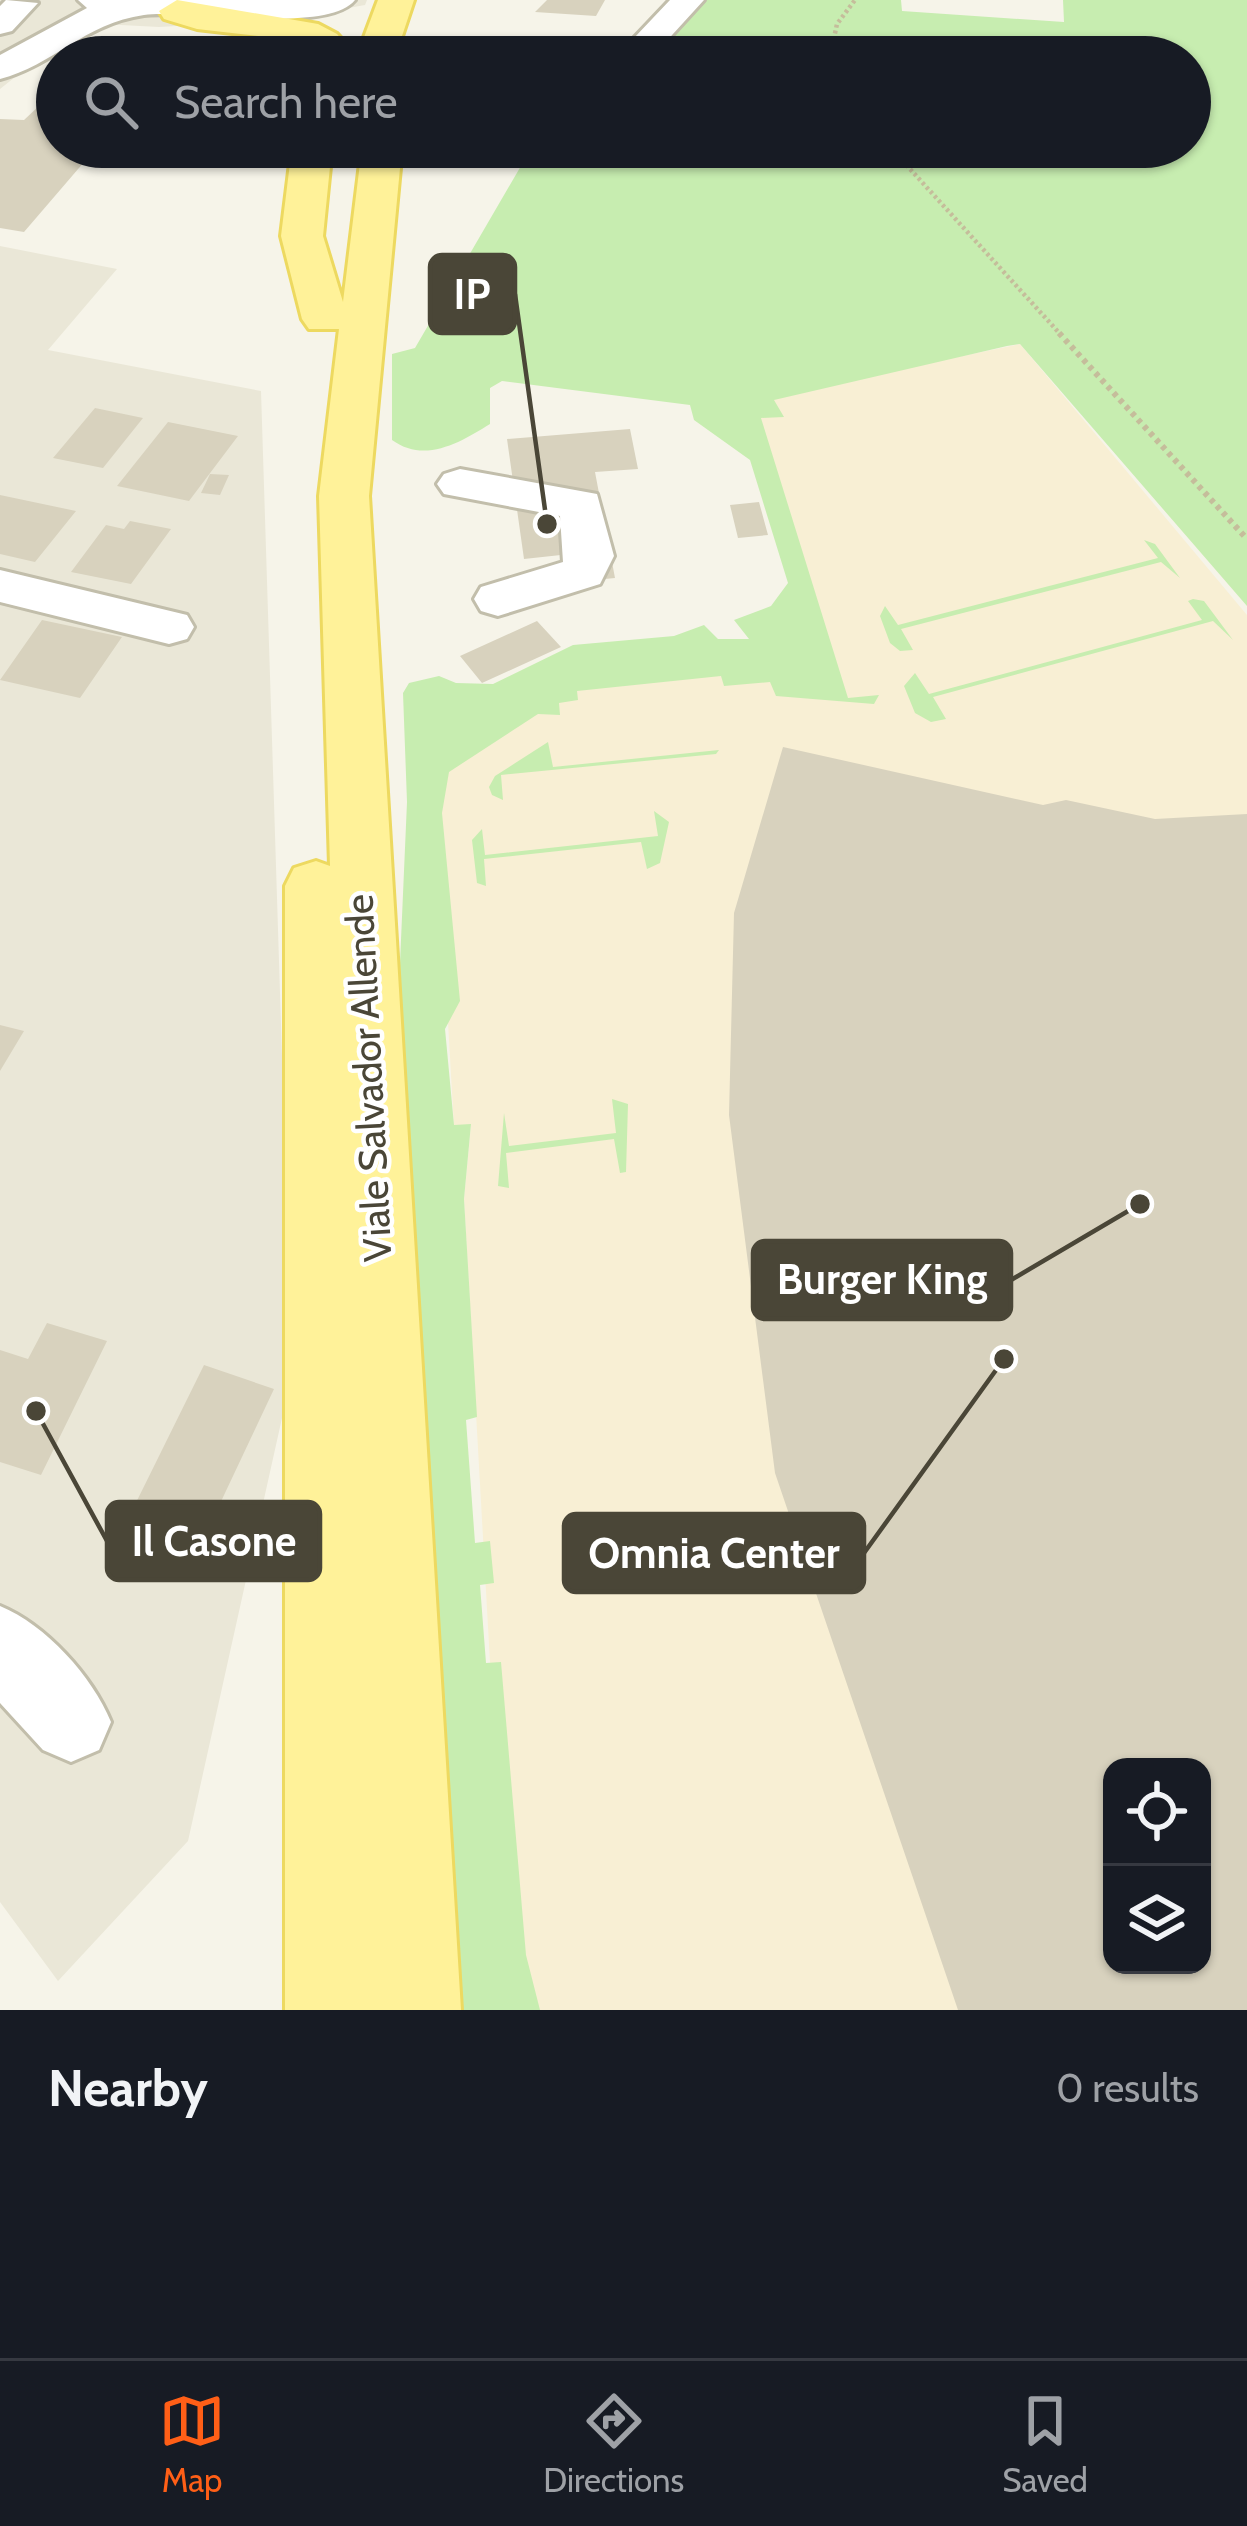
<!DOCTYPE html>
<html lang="en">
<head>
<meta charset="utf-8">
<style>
  body { margin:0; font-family:Cabin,sans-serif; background:#242831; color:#f1f3f6 }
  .controls { position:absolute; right:36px; bottom:36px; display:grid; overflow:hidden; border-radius:24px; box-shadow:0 3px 9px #0004 }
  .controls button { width:108px; height:108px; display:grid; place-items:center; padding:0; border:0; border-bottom:3px solid #363941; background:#171b24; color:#f1f3f6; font:60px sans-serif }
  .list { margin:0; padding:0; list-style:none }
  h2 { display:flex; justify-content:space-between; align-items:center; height:156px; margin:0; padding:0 48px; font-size:51px }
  h2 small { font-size:39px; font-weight:400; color:#9ea1a6 }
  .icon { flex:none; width:66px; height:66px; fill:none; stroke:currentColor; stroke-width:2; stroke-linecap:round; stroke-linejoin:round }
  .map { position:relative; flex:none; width:1247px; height:2010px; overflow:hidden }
  .search { position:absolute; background:#171b24; box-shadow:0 3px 9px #0004; left:36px; right:36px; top:36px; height:132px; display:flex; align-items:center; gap:30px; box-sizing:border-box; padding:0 42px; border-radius:66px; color:#9ea1a6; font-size:45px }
  .sheet { height:348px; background:#171b24 }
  nav { display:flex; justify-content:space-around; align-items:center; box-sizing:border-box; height:168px; border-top:3px solid #363941; background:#171b24; font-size:33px; color:#9ea1a6 }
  nav a { display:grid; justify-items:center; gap:6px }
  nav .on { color:#ff5f17 }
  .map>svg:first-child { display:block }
  .residential { fill:#eae7d7 }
  .commercial { fill:#f8efd4; fill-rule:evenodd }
  .green { fill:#c7edb0 }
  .building { fill:#d8d2be; fill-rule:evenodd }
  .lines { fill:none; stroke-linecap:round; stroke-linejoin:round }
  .minor-casing { stroke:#c2beab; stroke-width:6 }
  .major-casing { stroke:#edd960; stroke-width:6 }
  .path-far1 { stroke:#c5bd9b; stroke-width:4.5; stroke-dasharray:3 3; stroke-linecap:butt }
  .path { stroke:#c5bd9b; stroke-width:6; stroke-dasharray:4.5 4.5; stroke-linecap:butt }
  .minor { fill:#fff; fill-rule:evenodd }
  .major { fill:#fff299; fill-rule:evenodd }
  .labels { text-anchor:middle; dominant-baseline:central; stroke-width:9; stroke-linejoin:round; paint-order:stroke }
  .street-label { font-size:39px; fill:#4a4637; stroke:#fff }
  .leader { fill:none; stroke:#4a4637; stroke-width:4.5 }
  .callout-dot { fill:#4a4637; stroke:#fff; stroke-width:4.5 }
  .callout { fill:#4a4637; stroke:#4a4637; stroke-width:4.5 }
  .callout-label { font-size:42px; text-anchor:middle; font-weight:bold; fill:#fff }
</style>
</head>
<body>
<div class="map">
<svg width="1247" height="2010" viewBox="0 0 1247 2010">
  <rect width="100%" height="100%" fill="#f6f4e9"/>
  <path class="residential" d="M0 0H367L365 5 282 20 159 27 102 24 34 62 0 89Z
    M0 246 117 269 48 350 261 391 292 1373 188 1841 58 1981 0 1902Z"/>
  <path class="commercial" d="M1020 344 1247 615V2010H516L508 1983 464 1199 471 1125 454 1126 434 782 590 649 810 684 751 394 769 396ZM1112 1767H1202V1965H1112Z"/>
  <path class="green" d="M702 0H901L902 11 1064 22 1063 0H1247V606L1020 344 1007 346 774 400 784 417 761 418 848 698 879 695 874 704 776 696 770 682 724 686 721 676 577 691 578 700 559 703 560 715 538 714 449 772 442 813 460 1001 445 1029 454 1125 471 1124 464 1199 477 1417 466 1420 475 1543 490 1541 494 1583 480 1585 486 1663 501 1662 526 1955 540 2010H453L397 1032 407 802 403 693 409 683 439 676 456 683 493 684 573 645 674 636 704 625 718 639H749L734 620 771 606 788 583 750 460 694 420 690 405 502 381 490 388V424C461 442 425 464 392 440V354L415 348 532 147H1190V57H641Z
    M1144 540 1155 544 1180 578 1161 562 901 629 913 650 900 651 890 643 880 616 885 606 898 625 1158 558Z
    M1193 599 1204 601 1233 640 1213 621 933 697 946 719 931 722 915 713 904 686 915 673 929 694 1202 620 1188 601Z
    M548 742 553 767 719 750 716 754 501 775 503 800 492 795 489 787 495 776Z
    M654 811 669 822 660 863 647 869 641 842 484 859 486 886 477 883 472 840 482 829 485 855 658 836Z
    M612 1099 628 1104 626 1172 620 1173 614 1139 506 1153 509 1188 498 1186 504 1113 509 1146 616 1133Z"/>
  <path class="building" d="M547 0H605L596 16 535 12Z
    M57 89V147H97L24 232 0 228V119L24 120Z
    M95 408 143 418 103 468 53 458Z
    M168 422 238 436 189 501 117 486Z
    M630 429 638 469 595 472 615 578 574 582 570 554 524 559 507 439Z
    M210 474 229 475 220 495 201 493Z
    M0 495 76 511 35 562 0 554Z
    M759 502 768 535 738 538 730 505Z
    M130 521 171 529 131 584 71 572 106 525 124 529Z
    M42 620 122 637 80 698 0 680Z
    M537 621 561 647 482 683 460 656Z
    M783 747 1043 805 1066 800 1155 819 1247 814V2010H958L775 1473 729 1115 734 913ZM1112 1767H1202V1965H1112Z
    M0 1025 24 1031 0 1071Z
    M47 1323 107 1341 41 1475 0 1462V1350L28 1359Z
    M204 1365 274 1389 192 1563 119 1537Z"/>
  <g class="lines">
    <defs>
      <path id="minor" d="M6 0 38 3 12 31 0 34V6Z
        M78 0H355C327 35 186 9 144 15 85 23 52 66 0 79V55L87 8Z
        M670 0H704L652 57H616Z
        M460 469 597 494 614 556 600 584 498 616 481 611 474 599 481 587 563 562 560 516 444 494 437 484 444 474Z
        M0 570 187 615 194 627 187 639 169 644 0 602Z
        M0 1606C46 1625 92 1676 111 1722L99 1750 71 1762 43 1750 0 1703Z"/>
      <path id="major" d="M177 0 318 24 337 34 357 56 378 0H414L395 57H318L292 40 197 29 164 19 159 11Z
        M292 147H332L323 236 343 302 362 147H402L369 496 461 2010H285V886L294 868 316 861 330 866 319 496 339 329H309L302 319 281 236Z"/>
    </defs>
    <use href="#minor" class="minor-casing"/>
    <use href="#major" class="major-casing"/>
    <path class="path-far1" d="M830 57 837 24 855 0
      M890 147 1062 336"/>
    <path class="path" d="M1059 333 1247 539"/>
    <use href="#minor" class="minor"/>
    <use href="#major" class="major"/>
  </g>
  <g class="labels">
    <g class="street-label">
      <text transform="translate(368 1078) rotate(-93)">Viale Salvador Allende</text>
    </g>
  </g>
  <path class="leader" d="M547 524L515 294M1140 1204L1011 1280M36 1411L107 1541M1004 1359L864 1553"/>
  <g class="callout-dot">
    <circle cx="547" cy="524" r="12"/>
    <circle cx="1140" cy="1204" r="12"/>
    <circle cx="36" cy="1411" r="12"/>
    <circle cx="1004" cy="1359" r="12"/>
  </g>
  <g class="callout">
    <rect x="430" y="255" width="85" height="78" rx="12"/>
    <rect x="753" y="1241" width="258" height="78" rx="12"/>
    <rect x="107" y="1502" width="213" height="78" rx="12"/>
    <rect x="564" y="1514" width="300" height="78" rx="12"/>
  </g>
  <g class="callout-label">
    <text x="472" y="309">IP</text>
    <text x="882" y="1294">Burger King</text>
    <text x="214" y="1556">Il Casone</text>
    <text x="714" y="1568">Omnia Center</text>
  </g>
</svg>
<div class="controls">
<button><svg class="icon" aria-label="locate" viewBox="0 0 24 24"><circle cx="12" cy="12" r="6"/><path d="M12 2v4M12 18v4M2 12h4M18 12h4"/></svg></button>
<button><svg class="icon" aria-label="layers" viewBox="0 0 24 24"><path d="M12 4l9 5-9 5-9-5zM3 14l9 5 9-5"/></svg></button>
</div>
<div class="search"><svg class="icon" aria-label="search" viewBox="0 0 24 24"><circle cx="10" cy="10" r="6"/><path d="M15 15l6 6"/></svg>Search here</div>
</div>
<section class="sheet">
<h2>Nearby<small>0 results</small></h2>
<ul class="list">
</ul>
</section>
<nav>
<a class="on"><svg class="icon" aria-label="map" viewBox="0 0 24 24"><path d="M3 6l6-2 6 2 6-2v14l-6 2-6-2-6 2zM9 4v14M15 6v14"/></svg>Map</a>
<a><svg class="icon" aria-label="directions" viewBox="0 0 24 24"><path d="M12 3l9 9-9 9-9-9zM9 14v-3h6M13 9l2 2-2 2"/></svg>Directions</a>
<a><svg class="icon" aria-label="saved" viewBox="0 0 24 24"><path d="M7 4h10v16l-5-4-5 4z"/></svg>Saved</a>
</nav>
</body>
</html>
